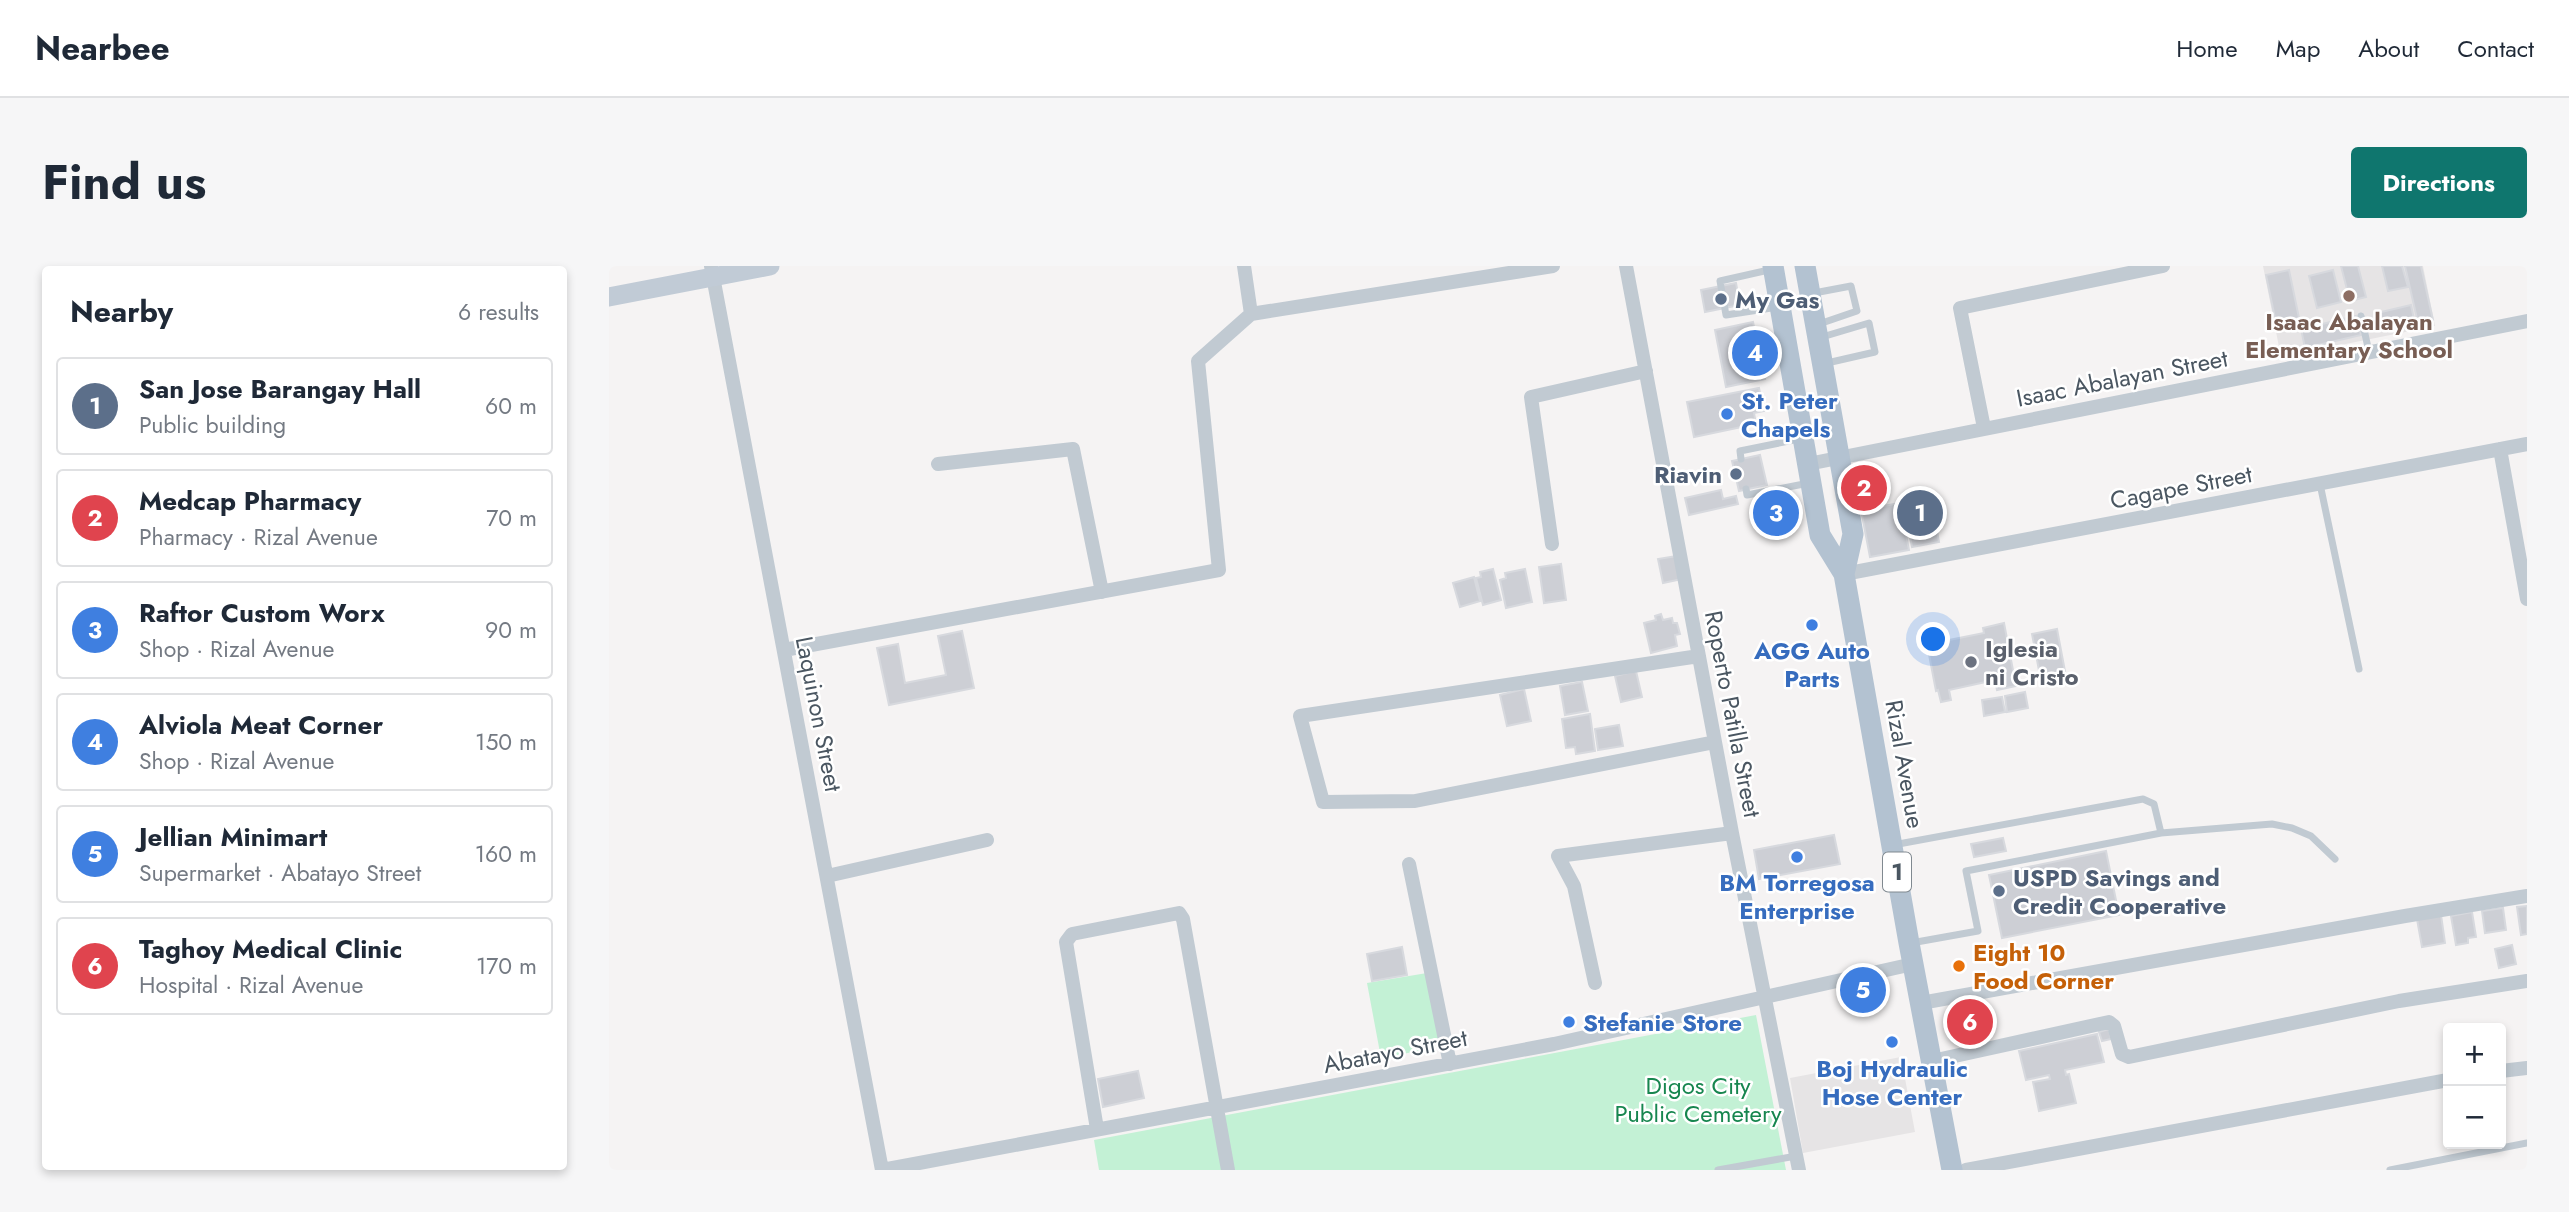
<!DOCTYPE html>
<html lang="en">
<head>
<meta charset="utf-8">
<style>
  body { margin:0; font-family:Jost,sans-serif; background:#f6f6f7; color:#1f2937 }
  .controls { position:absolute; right:21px; bottom:21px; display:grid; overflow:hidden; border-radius:7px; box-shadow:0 4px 10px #0003 }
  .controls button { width:63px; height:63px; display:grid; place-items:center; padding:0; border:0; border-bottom:2px solid #e0e1e3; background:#fff; color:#1f2937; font:35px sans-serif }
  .you { position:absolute; left:1325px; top:374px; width:24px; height:24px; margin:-18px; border:5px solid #fff; border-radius:50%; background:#1a73e8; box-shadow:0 0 0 10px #1a73e833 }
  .badge { display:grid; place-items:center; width:46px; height:46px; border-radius:50%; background:#0f766e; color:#fff; font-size:23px; font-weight:700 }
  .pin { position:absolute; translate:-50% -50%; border:4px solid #fff; box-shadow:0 2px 7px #0006 }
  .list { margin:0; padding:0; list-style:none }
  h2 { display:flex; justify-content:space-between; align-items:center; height:91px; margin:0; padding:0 28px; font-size:30px }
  h2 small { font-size:23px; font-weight:400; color:#747a83 }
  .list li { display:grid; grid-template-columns:46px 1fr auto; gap:21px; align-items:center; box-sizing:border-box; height:98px; margin:0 14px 14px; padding:0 14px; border:2px solid #e0e1e3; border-radius:7px }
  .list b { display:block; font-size:26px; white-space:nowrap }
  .list p { margin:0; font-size:23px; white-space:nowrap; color:#747a83 }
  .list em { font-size:23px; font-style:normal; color:#747a83 }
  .map { position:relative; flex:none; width:1918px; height:904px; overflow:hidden; border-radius:7px }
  header { display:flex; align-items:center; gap:42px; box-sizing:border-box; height:98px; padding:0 35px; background:#fff; border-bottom:2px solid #e0e1e3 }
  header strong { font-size:33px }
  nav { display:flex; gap:38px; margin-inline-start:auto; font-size:24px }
  .intro { display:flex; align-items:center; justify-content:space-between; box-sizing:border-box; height:168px; padding:0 42px }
  h1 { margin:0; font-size:49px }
  .button { padding:18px 32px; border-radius:7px; background:#0f766e; color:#fff; font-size:24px; font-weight:700 }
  main { display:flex; gap:42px; padding:0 42px }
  aside { flex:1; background:#fff; border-radius:7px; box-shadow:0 4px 10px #0003 }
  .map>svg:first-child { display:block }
  .education { fill:#e6e4e5 }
  .green { fill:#c3f1d5 }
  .building { fill:#cdcfd5; stroke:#d7d9de; stroke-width:2 }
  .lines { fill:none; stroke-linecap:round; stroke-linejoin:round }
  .lane { stroke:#c1cad2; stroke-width:7 }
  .street { stroke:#c1cad2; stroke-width:14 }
  .secondary { stroke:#c1cbd6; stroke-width:19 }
  .primary { stroke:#b3c2d1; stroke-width:21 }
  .education-dot { fill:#8d6e63; stroke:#fff; stroke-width:2.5 }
  .service-dot { fill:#5c6f8a; stroke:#fff; stroke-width:2.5 }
  .shop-dot { fill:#3f7fe0; stroke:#fff; stroke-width:2.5 }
  .worship-dot { fill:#6b7280; stroke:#fff; stroke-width:2.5 }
  .food-dot { fill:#e8710a; stroke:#fff; stroke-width:2.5 }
  .labels { text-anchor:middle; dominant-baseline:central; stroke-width:5; stroke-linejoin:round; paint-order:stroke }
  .shield { fill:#fff; stroke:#808990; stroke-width:2 }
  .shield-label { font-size:23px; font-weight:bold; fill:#4a5661 }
  .service-label { font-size:24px; font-weight:bold; fill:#4e5e75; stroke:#fff; text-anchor:start }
  .education-label { font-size:24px; font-weight:bold; fill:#785e54; stroke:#fff }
  .street-label { font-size:24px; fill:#4a5661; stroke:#fff }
  .shop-label { font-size:24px; font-weight:bold; fill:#366cbe; stroke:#fff }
  .worship-label { font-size:24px; font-weight:bold; fill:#5b616d; stroke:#fff; text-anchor:start }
  .food-label { font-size:24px; font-weight:bold; fill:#c56008; stroke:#fff; text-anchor:start }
  .park-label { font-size:24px; fill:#17864f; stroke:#fff }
</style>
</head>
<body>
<header>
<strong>Nearbee</strong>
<nav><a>Home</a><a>Map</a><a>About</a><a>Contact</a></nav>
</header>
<div class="intro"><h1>Find us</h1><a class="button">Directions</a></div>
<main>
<aside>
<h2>Nearby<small>6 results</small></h2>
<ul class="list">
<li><span class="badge" style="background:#5c6f8a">1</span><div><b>San Jose Barangay Hall</b><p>Public building</p></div><em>60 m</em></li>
<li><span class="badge" style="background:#e0444e">2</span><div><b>Medcap Pharmacy</b><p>Pharmacy · Rizal Avenue</p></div><em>70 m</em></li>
<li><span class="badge" style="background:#3f7fe0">3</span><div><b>Raftor Custom Worx</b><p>Shop · Rizal Avenue</p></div><em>90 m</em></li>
<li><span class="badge" style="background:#3f7fe0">4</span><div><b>Alviola Meat Corner</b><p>Shop · Rizal Avenue</p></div><em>150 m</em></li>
<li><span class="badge" style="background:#3f7fe0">5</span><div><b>Jellian Minimart</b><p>Supermarket · Abatayo Street</p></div><em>160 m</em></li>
<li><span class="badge" style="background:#e0444e">6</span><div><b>Taghoy Medical Clinic</b><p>Hospital · Rizal Avenue</p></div><em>170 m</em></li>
</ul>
</aside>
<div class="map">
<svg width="1918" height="904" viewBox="0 0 1918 904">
  <rect width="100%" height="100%" fill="#f5f3f3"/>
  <path class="education" d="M1654 0H1814L1826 60 1672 91Z
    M1292 791 1306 866 1194 887 1181 812Z"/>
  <path class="green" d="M818 707 831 781 772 792 758 717Z
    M1147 749 1177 904H490L485 874Z"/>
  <path class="building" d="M1732 0H1749L1757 31 1741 35Z
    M1773 0H1793L1799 21 1779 25Z
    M1796 0H1812L1824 54 1809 57Z
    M1680 4 1690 52 1667 57 1657 9Z
    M1724 4 1732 36 1708 42 1700 10Z
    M1127 17 1131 39 1096 46 1092 24Z
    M1802 39 1806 58 1772 65 1768 47Z
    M1747 50 1752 69 1696 82 1692 63Z
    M1144 56 1156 113 1117 121 1106 64Z
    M1150 122 1155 145 1145 147 1147 158 1085 171 1078 136Z
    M1151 189 1158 219 1130 225 1123 195Z
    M1112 224 1114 233 1127 230 1129 238 1080 249 1076 232Z
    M1322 230 1330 276 1303 281 1294 236Z
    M1291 237 1300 284 1261 291 1252 244Z
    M1068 290 1073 313 1054 317 1049 293Z
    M952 298 957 334 935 337 930 301Z
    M884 303 892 334 874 339 867 312 872 311 871 306Z
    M916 303 923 336 897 342 891 314 897 312 896 307Z
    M865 311 871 335 851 341 844 317Z
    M1052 348 1054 354 1063 352 1064 357H1068L1071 368 1066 369 1068 380 1042 387 1035 357 1047 354 1046 350Z
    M1395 357 1407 420 1388 424 1386 414 1340 424 1342 434 1332 436 1329 424 1327 425 1318 378 1321 377 1319 368 1328 366 1330 376 1375 367 1374 362Z
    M1448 363 1458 416 1433 420 1423 368Z
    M353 365 365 422 280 439 268 382 289 378 296 417 337 409 329 370Z
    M1027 405 1033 431 1012 436 1006 410Z
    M973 416 979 445 956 449 951 420Z
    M915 423 922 455 898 460 891 429Z
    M1416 426 1419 442 1398 446 1396 430Z
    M1393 431 1396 446 1375 450 1373 434Z
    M981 448 986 485 967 488 966 481 957 482 953 453Z
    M1010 459 1014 480 989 484 986 463Z
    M1225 569 1231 598 1150 613 1145 584Z
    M1394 572 1397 585 1365 591 1362 578Z
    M1497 585 1510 649 1393 672 1380 609Z
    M1918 640V668L1912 669 1908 641Z
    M1894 642 1897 664 1876 667 1873 645Z
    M1863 646 1867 671 1859 672V677L1847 679 1842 650Z
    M1832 649 1836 677 1813 681 1808 653Z
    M1903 679 1907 698 1890 702 1886 683Z
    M793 681 798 709 763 715 758 688Z
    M1500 763 1502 773 1493 775 1490 766Z
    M1488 768 1495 796 1456 804 1457 809 1460 808 1467 837 1430 845 1424 816 1441 813 1440 809 1417 814 1410 785Z
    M529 805 535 832 494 841 489 813Z"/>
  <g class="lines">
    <path class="lane" d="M1164 3 1111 15 1117 49 1201 36
      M1205 27 1242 20 1248 45 1210 58
      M1752 50 1760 86
      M1213 71 1260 57 1266 86 1218 97
      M1132 193 1131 185 1190 173
      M1711 218 1750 403
      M1137 223 1138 229 1200 217
      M1284 579 1534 533 1545 538 1552 567
      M1302 677 1369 665 1357 605 1552 567 1663 558 1683 562 1702 570 1726 593
      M1109 904 1187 890
      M1781 904 1918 877"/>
    <path class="street" d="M102 0 273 904
      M635 0 642 48 944 0
      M1017 0 1123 567 1190 904
      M1375 162 1351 42 1554 0
      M1891 183 1918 333
      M329 198 464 183 493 326
      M1199 198 1918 55
      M943 278 922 131 1037 105
      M1235 308 1918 178
      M175 384 610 304 589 95 642 48
      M1090 390 691 450 714 536 806 535 1106 476
      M800 598 841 798
      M218 610 378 574
      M986 717 965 620 949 590 1123 567
      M1312 737 1796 650 1918 630
      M1323 795 1500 756 1505 760 1513 788 1520 791 1790 735 1918 715
      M1892 805 1918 802
      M488 863 457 676 463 668 570 647 574 653 619 904
      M273 904 945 778 1304 698
      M1357 904 1839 814"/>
    <path class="secondary" d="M0 31 161 0"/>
    <path class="primary" d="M1164 0 1211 269 1235 308 1300 677 1343 904
      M1196 0 1244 268 1235 308"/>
  </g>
  <circle class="education-dot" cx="1740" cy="30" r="7"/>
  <g class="service-dot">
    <circle cx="1112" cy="33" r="7"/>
    <circle cx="1127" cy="208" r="7"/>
    <circle cx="1390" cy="625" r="7"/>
  </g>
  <g class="shop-dot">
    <circle cx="1118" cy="148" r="7"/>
    <circle cx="1203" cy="359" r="7"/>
    <circle cx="1188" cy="591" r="7"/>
    <circle cx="960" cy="756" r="7"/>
    <circle cx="1283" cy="776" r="7"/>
  </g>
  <circle class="worship-dot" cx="1362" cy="396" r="7"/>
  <circle class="food-dot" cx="1350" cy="700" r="7"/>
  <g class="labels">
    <rect class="shield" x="1274" y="586.5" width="28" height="39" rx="5"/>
    <g class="shield-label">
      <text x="1288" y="606">1</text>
    </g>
    <g class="service-label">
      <text x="1126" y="33">My Gas</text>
      <text x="1113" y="208" text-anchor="end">Riavin</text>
      <text x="1404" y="611">USPD Savings and<tspan x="1404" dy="28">Credit Cooperative</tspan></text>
    </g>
    <g class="education-label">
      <text x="1740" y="55">Isaac Abalayan<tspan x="1740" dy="28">Elementary School</tspan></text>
    </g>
    <g class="street-label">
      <text transform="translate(1513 112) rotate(-11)">Isaac Abalayan Street</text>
      <text transform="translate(1572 221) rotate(-11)">Cagape Street</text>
      <text transform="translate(210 448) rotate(79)">Laquinon Street</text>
      <text transform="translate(1124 448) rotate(79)">Roperto Patilla Street</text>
      <text transform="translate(1296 498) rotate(80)">Rizal Avenue</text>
      <text transform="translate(786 785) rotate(-11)">Abatayo Street</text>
    </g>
    <g class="shop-label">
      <text x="1132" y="134" text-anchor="start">St. Peter<tspan x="1132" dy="28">Chapels</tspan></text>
      <text x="1203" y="384">AGG Auto<tspan x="1203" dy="28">Parts</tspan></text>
      <text x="1188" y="616">BM Torregosa<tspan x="1188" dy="28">Enterprise</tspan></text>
      <text x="974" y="756" text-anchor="start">Stefanie Store</text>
      <text x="1283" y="802">Boj Hydraulic<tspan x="1283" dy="28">Hose Center</tspan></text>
    </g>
    <g class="worship-label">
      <text x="1376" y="382">Iglesia<tspan x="1376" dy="28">ni Cristo</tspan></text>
    </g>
    <g class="food-label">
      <text x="1364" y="686">Eight 10<tspan x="1364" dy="28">Food Corner</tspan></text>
    </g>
    <g class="park-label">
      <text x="1089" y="819">Digos City<tspan x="1089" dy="28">Public Cemetery</tspan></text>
    </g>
  </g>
</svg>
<div class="controls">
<button>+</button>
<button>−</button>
</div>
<div class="you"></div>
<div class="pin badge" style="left:1311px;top:247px;background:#5c6f8a">1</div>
<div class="pin badge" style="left:1255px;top:222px;background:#e0444e">2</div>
<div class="pin badge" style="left:1167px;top:247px;background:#3f7fe0">3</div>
<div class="pin badge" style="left:1146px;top:87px;background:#3f7fe0">4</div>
<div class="pin badge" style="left:1254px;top:724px;background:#3f7fe0">5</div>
<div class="pin badge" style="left:1361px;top:756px;background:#e0444e">6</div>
</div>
</main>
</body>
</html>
